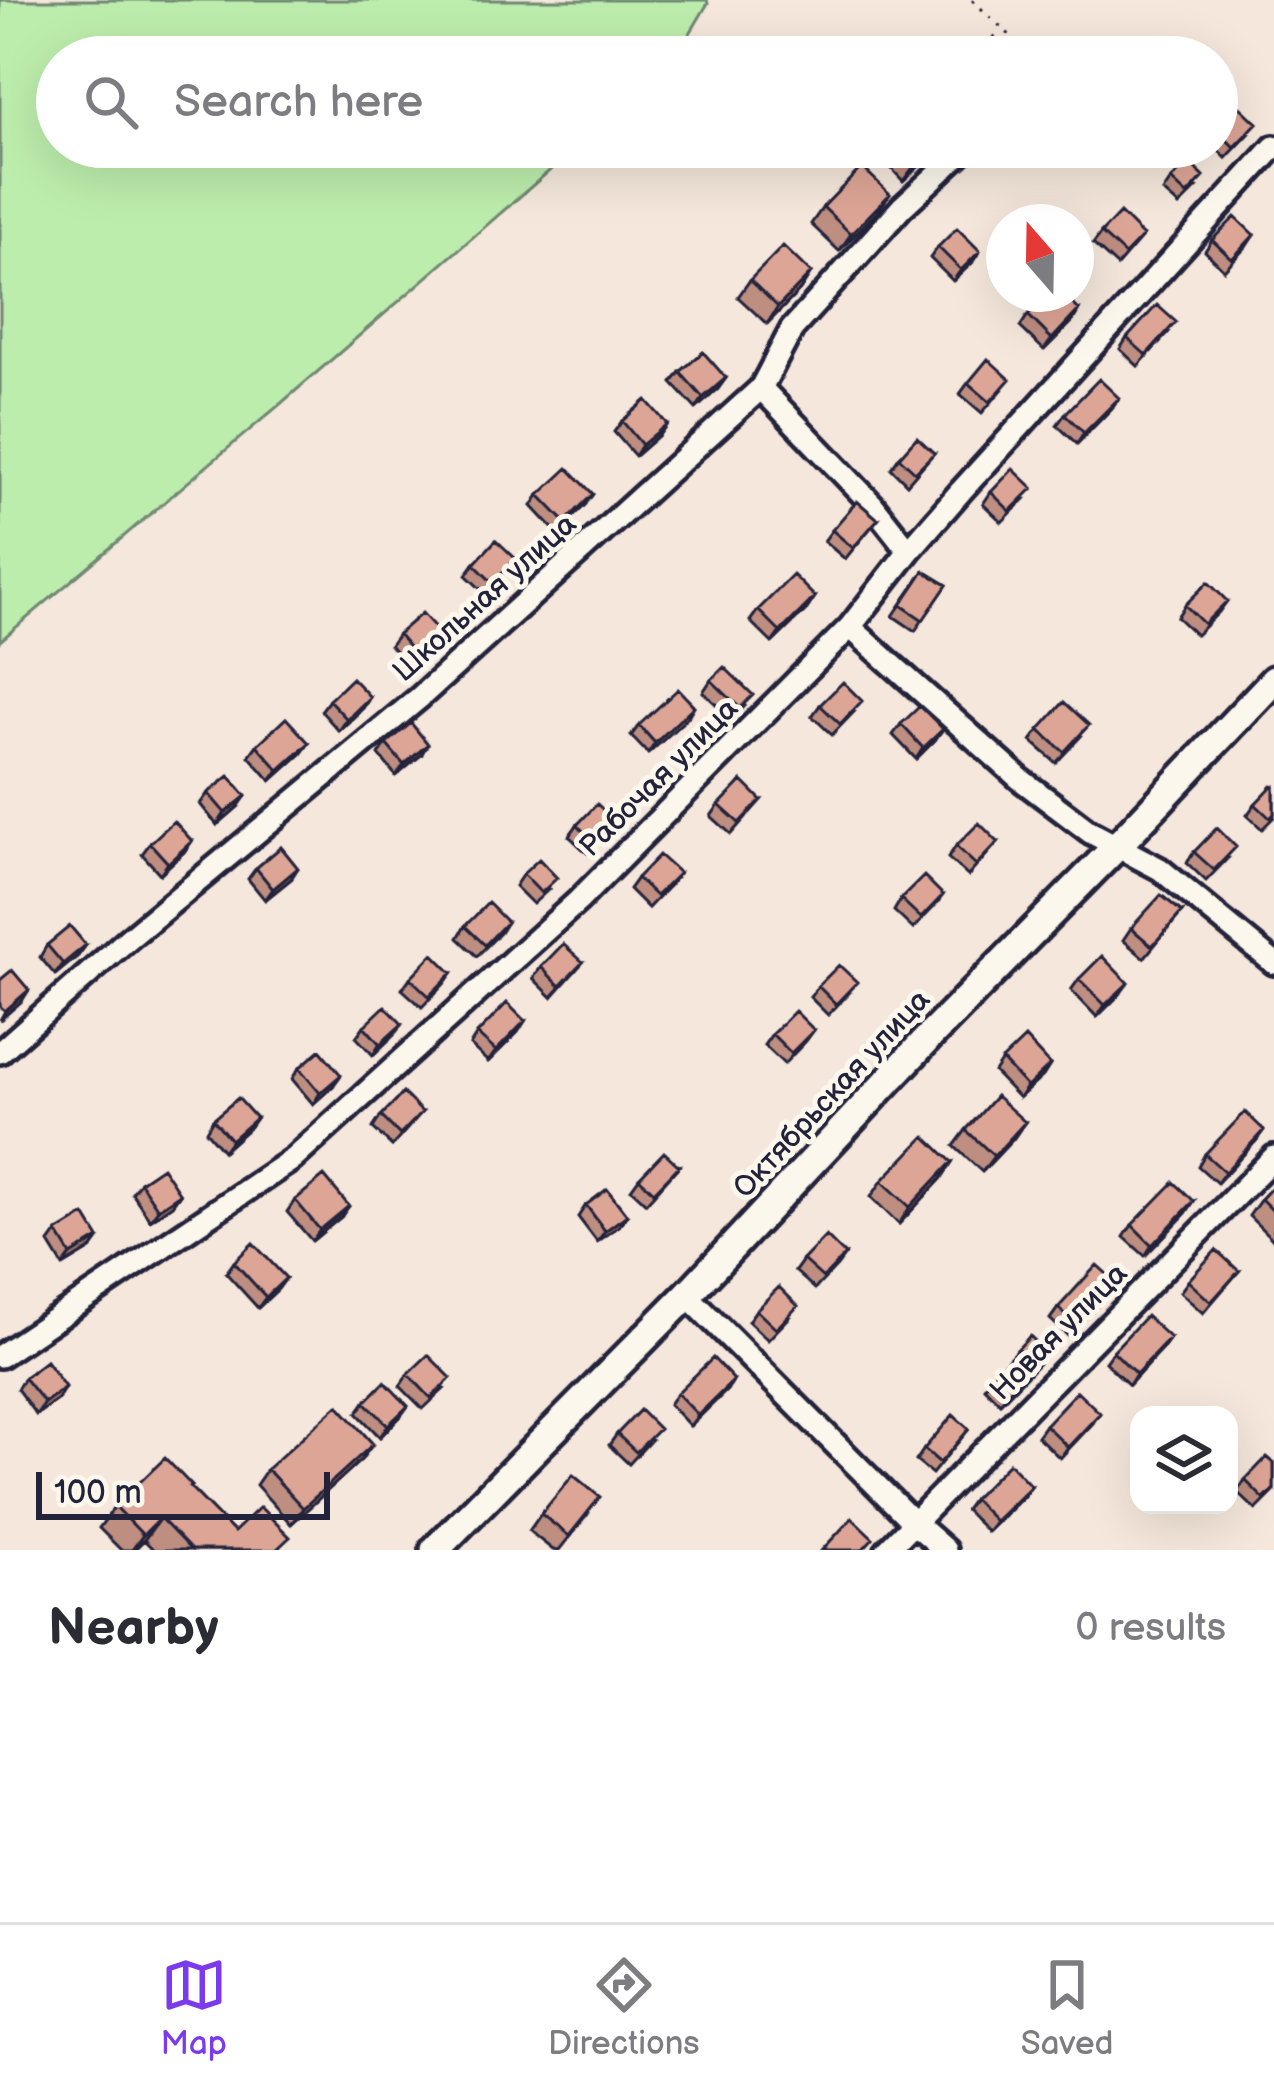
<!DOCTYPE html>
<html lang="en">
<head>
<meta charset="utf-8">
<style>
  body { margin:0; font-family:"Balsamiq Sans",sans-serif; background:#f7f7f7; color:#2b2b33 }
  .controls { position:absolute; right:36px; bottom:36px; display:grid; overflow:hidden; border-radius:24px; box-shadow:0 12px 48px #0002 }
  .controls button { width:108px; height:108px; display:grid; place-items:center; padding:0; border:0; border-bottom:3px solid #e1e1e2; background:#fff; color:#2b2b33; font:60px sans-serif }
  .compass { position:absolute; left:986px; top:204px; width:108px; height:108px; border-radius:50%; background:#fff; box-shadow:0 12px 48px #0002; rotate:340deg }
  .scale { position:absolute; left:36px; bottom:30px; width:294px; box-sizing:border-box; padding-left:12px; border:6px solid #22223b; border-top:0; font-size:33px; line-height:42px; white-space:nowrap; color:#22223b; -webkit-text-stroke:9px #fbf7ec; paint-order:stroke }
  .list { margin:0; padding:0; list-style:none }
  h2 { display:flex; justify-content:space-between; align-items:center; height:156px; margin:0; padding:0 48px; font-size:51px }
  h2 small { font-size:39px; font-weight:400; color:#7c7c81 }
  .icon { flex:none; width:66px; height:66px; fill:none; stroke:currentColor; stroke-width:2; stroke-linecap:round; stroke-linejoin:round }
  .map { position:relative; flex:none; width:1274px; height:1550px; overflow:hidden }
  .search { position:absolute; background:#fff; box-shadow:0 12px 48px #0002; left:36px; right:36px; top:36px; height:132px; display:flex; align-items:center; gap:30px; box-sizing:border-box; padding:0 42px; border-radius:66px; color:#7c7c81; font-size:45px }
  .sheet { height:372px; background:#fff }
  nav { display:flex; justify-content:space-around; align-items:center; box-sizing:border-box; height:168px; border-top:3px solid #e1e1e2; background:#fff; font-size:33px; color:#7c7c81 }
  nav a { display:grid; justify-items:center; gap:6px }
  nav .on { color:#7c3aed }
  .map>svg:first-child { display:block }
  .green { fill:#bdedac; stroke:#708874; stroke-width:3 }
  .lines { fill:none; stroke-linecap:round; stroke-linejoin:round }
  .minor-casing { stroke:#22223b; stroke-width:30 }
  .tertiary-casing { stroke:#22223b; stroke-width:36 }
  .path { stroke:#22223b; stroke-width:3; stroke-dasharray:3 9; stroke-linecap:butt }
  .minor { stroke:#fbf7ec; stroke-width:21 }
  .tertiary { stroke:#fbf7ec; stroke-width:27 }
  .wall { fill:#be8e81; stroke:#22223b; stroke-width:3 }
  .shaded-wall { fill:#9b7469; stroke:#22223b; stroke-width:3 }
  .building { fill:#dda596; stroke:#22223b; stroke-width:3 }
  .labels { text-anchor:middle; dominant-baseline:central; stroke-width:10; stroke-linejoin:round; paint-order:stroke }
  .street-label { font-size:30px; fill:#22223b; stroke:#fbf7ec }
</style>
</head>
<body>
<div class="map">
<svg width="1274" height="1550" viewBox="0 0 1274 1550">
  <rect width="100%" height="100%" fill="#f5e7db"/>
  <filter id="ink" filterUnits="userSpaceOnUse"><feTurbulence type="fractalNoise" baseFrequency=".00833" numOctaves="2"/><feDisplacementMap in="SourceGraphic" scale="24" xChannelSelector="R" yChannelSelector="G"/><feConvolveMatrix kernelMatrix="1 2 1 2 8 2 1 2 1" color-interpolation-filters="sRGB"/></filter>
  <g filter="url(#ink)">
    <path class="green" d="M0 0H707L708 3 676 57H57V147H577L278 406 0 641Z"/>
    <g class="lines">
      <defs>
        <path id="minor" d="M761 388 872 504 909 551
          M850 627 1020 779 1090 832 1160 869 1274 963
          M0 1052 128 939 419 698 761 388 792 329 902 207 967 147
          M687 1295 913 1522 945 1550
          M0 1356 293 1159 578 901 850 627 909 551 961 491 1274 147
          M887 1550 1274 1157"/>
        <path id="tertiary" d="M435 1550 687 1295 931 1035 1116 847 1274 680"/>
      </defs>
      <use href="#minor" class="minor-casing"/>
      <use href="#tertiary" class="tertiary-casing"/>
      <path class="path" d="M972 0 1029 53V57"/>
      <use href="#minor" class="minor"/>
      <use href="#tertiary" class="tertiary"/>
    </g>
    <path class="wall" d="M1217 126 1249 134 1226 158 1215 147H1217Z
      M882 147H940L903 181 877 153Z
      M1171 180 1197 188 1179 206 1163 192Z
      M823 207 878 211 839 251 811 224Z
      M1101 233 1143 236 1117 266 1093 244Z
      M1254 235 1246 247 1224 270 1205 251 1212 240Z
      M938 247 972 263 953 281 930 258Z
      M811 273 800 290 767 324 738 297 750 280Z
      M1079 310 1072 322 1044 350 1020 327 1028 315Z
      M1168 333 1138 366 1120 349 1127 338Z
      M680 372 726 378 718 389 696 409 672 383Z
      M968 383 1002 390 982 413 960 394Z
      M1111 409 1077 444 1057 425 1065 414Z
      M622 421 667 424 659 435 635 456 614 432Z
      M934 453 907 484 891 468 899 457Z
      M991 492 1025 499 1002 522 983 504Z
      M539 495 585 505 557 533 532 506Z
      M878 519 845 559 824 541 832 530Z
      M516 559 486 594 466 575 474 564Z
      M924 571 947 585 915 631 893 616Z
      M815 597 807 609 772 643 750 621 758 610Z
      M1227 601 1219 612 1196 635 1177 617 1185 605Z
      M398 634 432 645 407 665 390 645Z
      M711 680 745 706 732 719 703 692Z
      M370 697 363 708 339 731 321 711 329 700Z
      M820 705 854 712 832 735 812 716Z
      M687 718 648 754 631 736 639 725Z
      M901 724 935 740 916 759 893 735Z
      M1039 730 1081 736 1056 763 1031 741Z
      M309 743 301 754 271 781 249 756 257 745Z
      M386 744 421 755 396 776 379 755Z
      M1274 787V817L1262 829 1247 815 1255 804Z
      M208 793 238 807 217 825 200 804Z
      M761 800 731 834 711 816 719 805Z
      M577 825 607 832 587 853 569 836Z
      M192 841 184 852 160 874 142 854 150 843Z
      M998 842 968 876 948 858 956 846Z
      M1194 852 1228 858 1206 881 1187 863Z
      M256 868 291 879 265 900 248 879Z
      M679 873 671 884 648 908 629 889 637 878Z
      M523 874 549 889 533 904 515 886Z
      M943 895 935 906 913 929 894 911 901 899Z
      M1182 912 1144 958 1123 940 1131 928Z
      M507 922 500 933 477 956 458 938 465 926Z
      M47 945H86L78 956 55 975 40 957Z
      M583 962 552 997 533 978 541 967Z
      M452 973 444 984 422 1007 402 989 410 978Z
      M1079 979 1120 994 1097 1017 1071 990Z
      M818 986 849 993 828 1015 810 997Z
      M525 1021 518 1032 488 1062 470 1045 477 1034Z
      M364 1026 394 1035 373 1055 356 1037Z
      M814 1030 806 1041 784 1064 764 1045 772 1034Z
      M1002 1060 1050 1065 1043 1076 1019 1098 994 1072Z
      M299 1068 333 1086 313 1104 292 1079Z
      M422 1112 392 1146 373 1128 381 1116Z
      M256 1118 248 1129 223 1151 206 1131 213 1119Z
      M1025 1122 1013 1139 982 1172 954 1146 966 1130Z
      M1256 1141 1217 1183 1198 1166 1205 1154Z
      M952 1162 941 1179 899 1224 871 1197 882 1181Z
      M679 1166 646 1203 631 1189 639 1178Z
      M140 1182 180 1194 172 1205 150 1220 132 1193Z
      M1274 1185V1241L1249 1216 1261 1199Z
      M295 1200 341 1217 312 1241 287 1212Z
      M1194 1201 1186 1213 1145 1256 1124 1237 1132 1225Z
      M586 1205 627 1215 619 1226 597 1242 578 1217Z
      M57 1232 91 1249 63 1266 49 1243Z
      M845 1255 837 1266 815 1289 795 1271 803 1260Z
      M234 1262 286 1278 278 1289 258 1308 226 1273Z
      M1239 1271 1203 1313 1180 1292 1188 1281Z
      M1116 1282 1108 1294 1068 1336 1050 1319 1058 1308Z
      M756 1310 790 1317 768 1340 748 1321Z
      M1170 1338 1162 1349 1129 1385 1105 1362 1113 1351Z
      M1046 1352 1039 1363 1000 1403 984 1387 992 1376Z
      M408 1374 444 1389 423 1409 400 1386Z
      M24 1378 58 1399 36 1415 17 1389Z
      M726 1391 690 1426 669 1404 677 1393Z
      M365 1402 400 1417 380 1437 357 1413Z
      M1092 1424 1060 1458 1037 1436 1045 1425Z
      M969 1429 932 1474 916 1461 924 1449Z
      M617 1434 651 1440 629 1464 609 1445Z
      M361 1460 291 1524 256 1485 267 1469Z
      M1274 1463V1492L1256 1510 1237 1492 1245 1480Z
      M1031 1486 1023 1497 987 1532 965 1510 973 1499Z
      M191 1488 234 1532 281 1550H154L144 1540 134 1550H121L99 1528 115 1506Z
      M541 1514H588L559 1550H553L529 1531Z"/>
    <path class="shaded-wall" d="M934 147H940L903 181 915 165Z
      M890 194 878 211 839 251 851 234Z
      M980 251 972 263 953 281 961 270Z
      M811 273 800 290 767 324 778 307Z
      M1079 310 1072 322 1044 350 1052 339Z
      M726 378 718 389 696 409 703 398Z
      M1119 398 1111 409 1077 444 1084 433Z
      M667 424 659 435 635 456 642 445Z
      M593 494 585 505 557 533 565 522Z
      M815 597 807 609 772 643 780 632Z
      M440 633 432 645 407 665 415 654Z
      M370 697 363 708 339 731 347 719Z
      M694 706 687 718 648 754 655 743Z
      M943 729 935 740 916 759 923 748Z
      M309 743 301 754 271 781 279 770Z
      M428 744 421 755 396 776 404 765Z
      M246 796 238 807 217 825 225 813Z
      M192 841 184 852 160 874 168 863Z
      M298 868 291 879 265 900 273 889Z
      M86 945 78 956 55 975 63 964Z
      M1128 983 1120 994 1097 1017 1105 1005Z
      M29 990 22 1001 0 1020 5 1011Z
      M525 1021 518 1032 488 1062 496 1051Z
      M402 1024 394 1035 373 1055 380 1044Z
      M1050 1065 1043 1076 1019 1098 1027 1087Z
      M341 1075 333 1086 313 1104 320 1093Z
      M256 1118 248 1129 223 1151 231 1140Z
      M1025 1122 1013 1139 982 1172 994 1156Z
      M1264 1130 1256 1141 1217 1183 1225 1172Z
      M952 1162 941 1179 899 1224 910 1207Z
      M180 1194 172 1205 150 1220 158 1209Z
      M1194 1201 1186 1213 1145 1256 1152 1245Z
      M349 1206 341 1217 312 1241 320 1230Z
      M627 1215 619 1226 597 1242 605 1231Z
      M99 1238 91 1249 63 1266 71 1255Z
      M286 1278 278 1289 258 1308 266 1297Z
      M1116 1282 1108 1294 1068 1336 1076 1325Z
      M1170 1338 1162 1349 1129 1385 1136 1374Z
      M1046 1352 1039 1363 1000 1403 1008 1392Z
      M734 1380 726 1391 690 1426 698 1415Z
      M65 1387 58 1399 36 1415 44 1403Z
      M408 1406 400 1417 380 1437 388 1425Z
      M1100 1413 1092 1424 1060 1458 1068 1447Z
      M373 1444 361 1460 291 1524 303 1508Z
      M1031 1486 1023 1497 987 1532 995 1521Z
      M160 1518 144 1540 132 1550 143 1535Z"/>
    <path class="building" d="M994 37 1015 57H974Z
      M1238 105 1257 123 1234 147 1217 130V126Z
      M898 147H934L915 165Z
      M1189 162 1204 177 1187 195 1171 180Z
      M862 167 890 194 851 234 823 207Z
      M1120 213 1143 236 1125 255 1101 233Z
      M1235 217 1254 235 1232 259 1212 240Z
      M957 228 980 251 961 270 938 247Z
      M783 246 811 273 778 307 750 280Z
      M1048 294H1063L1079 310 1052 339 1028 315Z
      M1157 305 1176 322 1146 355 1127 338Z
      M703 352 726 378 703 398 680 372Z
      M988 359 1010 379 990 402 968 383Z
      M1099 379 1119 398 1084 433 1065 414Z
      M646 400 667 424 642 445 622 421Z
      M917 437 934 453 915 472 899 457Z
      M568 468 593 494 565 522 539 495Z
      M1013 469 1033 488 1010 511 991 492Z
      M857 501 878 519 853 548 832 530Z
      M496 540 516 559 493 583 474 564Z
      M924 571 947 585 923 620 901 605Z
      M793 575 815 597 780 632 758 610Z
      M1208 582 1227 601 1204 624 1185 605Z
      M422 613 440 633 415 654 398 634Z
      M724 667 753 695 740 708 711 680Z
      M352 678 370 697 347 719 329 700Z
      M843 682 862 701 840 724 820 705Z
      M678 689 694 706 655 743 639 725Z
      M1064 702 1089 725 1064 752 1039 730Z
      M920 706 943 729 923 748 901 724Z
      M286 718 309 743 279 770 257 745Z
      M411 723 428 744 404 765 386 744Z
      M229 776 246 796 225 813 208 793Z
      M742 781 761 800 739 823 719 805Z
      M1272 786 1274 787V814L1270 818 1255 804Z
      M597 804 615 821 595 842 577 825Z
      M174 821 192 841 168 863 150 843Z
      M979 823 998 842 976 865 956 846Z
      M1217 828 1236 847 1214 870 1194 852Z
      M281 847 298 868 273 889 256 868Z
      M659 855 679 873 656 896 637 878Z
      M539 859 557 878 541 893 523 874Z
      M924 876 943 895 921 918 901 899Z
      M1161 895 1182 912 1152 946 1131 928Z
      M488 903 507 922 485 945 465 926Z
      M70 926 86 945 63 964 47 945Z
      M563 944 583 962 560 986 541 967Z
      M433 954 452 973 429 996 410 978Z
      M1102 956 1128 983 1105 1005 1079 979Z
      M839 965 857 982 836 1004 818 986Z
      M12 970 29 990 5 1011 0 1006V980Z
      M507 1003 525 1021 496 1051 477 1034Z
      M385 1006 402 1024 380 1044 364 1026Z
      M795 1011 814 1030 791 1053 772 1034Z
      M1025 1038 1050 1065 1027 1087 1002 1060Z
      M320 1050 341 1075 320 1093 299 1068Z
      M403 1093 422 1112 400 1135 381 1116Z
      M996 1096 1025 1122 994 1156 966 1130Z
      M238 1098 256 1118 231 1140 213 1119Z
      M1245 1112 1264 1130 1225 1172 1205 1154Z
      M925 1136 952 1162 910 1207 882 1181Z
      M664 1152 679 1166 654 1192 639 1178Z
      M162 1167 180 1194 158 1209 140 1182Z
      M324 1176 349 1206 320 1230 295 1200Z
      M1174 1182 1194 1201 1152 1245 1132 1225Z
      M1274 1185V1212L1261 1199Z
      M607 1189 627 1215 605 1231 586 1205Z
      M85 1215 99 1238 71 1255 57 1232Z
      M826 1236 845 1255 823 1278 803 1260Z
      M253 1243 286 1278 266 1297 234 1262Z
      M1216 1250 1239 1271 1211 1302 1188 1281Z
      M1097 1265 1116 1282 1076 1325 1058 1308Z
      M779 1287 798 1306 776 1329 756 1310Z
      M1146 1316 1170 1338 1136 1374 1113 1351Z
      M1030 1336 1046 1352 1008 1392 992 1376Z
      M428 1355 451 1378 431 1398 408 1374Z
      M713 1358 734 1380 698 1415 677 1393Z
      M46 1361 65 1387 44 1403 24 1378Z
      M385 1382 408 1406 388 1425 365 1402Z
      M1077 1391 1100 1413 1068 1447 1045 1425Z
      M338 1405 373 1444 303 1508 267 1469Z
      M640 1410 659 1429 636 1452 617 1434Z
      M953 1415 969 1429 940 1463 924 1449Z
      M1267 1457 1274 1463V1489L1264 1499 1245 1480Z
      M165 1458 192 1486 190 1487 234 1532 260 1507 290 1537 276 1550H191L160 1518 143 1535 115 1506Z
      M1009 1463 1031 1486 995 1521 973 1499Z
      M573 1475 600 1497 569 1536 541 1514Z
      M852 1518 873 1538 862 1550H822Z"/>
  </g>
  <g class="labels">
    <g class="street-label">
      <text transform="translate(485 598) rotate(-42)">Школьная улица</text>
      <text transform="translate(659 778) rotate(-45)">Рабочая улица</text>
      <text transform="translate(832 1094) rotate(-47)">Октябрьская улица</text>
      <text transform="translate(1059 1332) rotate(-45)">Новая улица</text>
    </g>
  </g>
</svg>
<div class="controls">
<button><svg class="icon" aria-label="layers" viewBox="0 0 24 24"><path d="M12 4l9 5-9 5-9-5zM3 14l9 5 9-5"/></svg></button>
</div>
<svg class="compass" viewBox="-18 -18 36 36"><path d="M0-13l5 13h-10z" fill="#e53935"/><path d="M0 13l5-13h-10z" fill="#7c7c81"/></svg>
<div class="scale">100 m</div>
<div class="search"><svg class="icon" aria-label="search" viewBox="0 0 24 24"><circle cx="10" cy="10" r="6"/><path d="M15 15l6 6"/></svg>Search here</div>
</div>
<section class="sheet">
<h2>Nearby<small>0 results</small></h2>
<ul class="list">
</ul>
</section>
<nav>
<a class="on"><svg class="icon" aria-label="map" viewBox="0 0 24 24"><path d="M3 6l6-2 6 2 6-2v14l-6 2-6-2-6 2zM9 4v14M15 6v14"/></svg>Map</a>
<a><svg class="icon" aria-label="directions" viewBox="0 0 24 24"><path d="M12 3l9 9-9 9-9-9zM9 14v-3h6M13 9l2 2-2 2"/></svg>Directions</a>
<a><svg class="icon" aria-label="saved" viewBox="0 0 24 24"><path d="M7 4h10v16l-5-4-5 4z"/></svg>Saved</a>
</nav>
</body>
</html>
